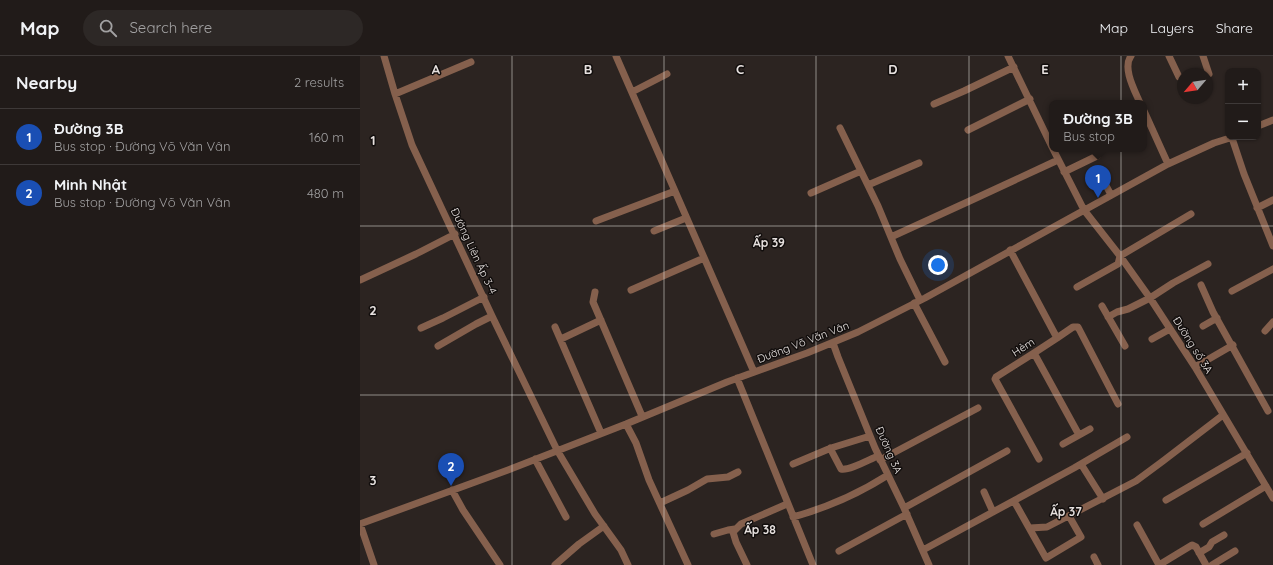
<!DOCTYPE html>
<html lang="en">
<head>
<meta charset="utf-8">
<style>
  body { margin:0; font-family:Quicksand,sans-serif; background:#2d2826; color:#f1f3f6 }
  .controls { position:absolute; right:12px; top:12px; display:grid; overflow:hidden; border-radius:8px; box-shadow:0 1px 3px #0004 }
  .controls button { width:36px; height:36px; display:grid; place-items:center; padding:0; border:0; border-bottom:1px solid #3e3938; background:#211b19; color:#f1f3f6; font:20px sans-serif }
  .compass { position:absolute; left:817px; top:12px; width:36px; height:36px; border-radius:50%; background:#211b19; box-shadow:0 1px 3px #0004; rotate:241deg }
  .you { position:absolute; left:578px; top:209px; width:14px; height:14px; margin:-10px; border:3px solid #fff; border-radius:50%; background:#1a73e8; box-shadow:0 0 0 6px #1a73e833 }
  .badge { display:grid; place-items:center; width:26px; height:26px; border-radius:50%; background:#0f766e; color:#fff; font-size:13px; font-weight:700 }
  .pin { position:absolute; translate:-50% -33px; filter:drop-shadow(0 1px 2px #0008) }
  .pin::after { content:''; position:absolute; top:21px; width:14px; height:12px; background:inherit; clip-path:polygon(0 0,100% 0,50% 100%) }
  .popup { position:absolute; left:689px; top:44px; width:98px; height:52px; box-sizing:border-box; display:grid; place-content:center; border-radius:8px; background:#211b19; filter:drop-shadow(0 1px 3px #0005); font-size:13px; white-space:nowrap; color:#a2a1a2 }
  .popup b { font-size:15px; color:#f1f3f6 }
  .popup::after { content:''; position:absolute; left:50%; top:100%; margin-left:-8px; border:8px solid transparent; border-top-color:#211b19 }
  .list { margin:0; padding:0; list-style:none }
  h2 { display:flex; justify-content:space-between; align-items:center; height:52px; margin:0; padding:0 16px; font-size:17px }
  h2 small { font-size:13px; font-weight:400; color:#a2a1a2 }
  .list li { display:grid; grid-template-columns:26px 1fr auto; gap:12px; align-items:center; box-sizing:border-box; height:56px; padding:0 16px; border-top:1px solid #3e3938 }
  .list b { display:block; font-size:15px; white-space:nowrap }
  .list p { margin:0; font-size:13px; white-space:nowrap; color:#a2a1a2 }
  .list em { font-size:13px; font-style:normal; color:#a2a1a2 }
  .icon { flex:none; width:22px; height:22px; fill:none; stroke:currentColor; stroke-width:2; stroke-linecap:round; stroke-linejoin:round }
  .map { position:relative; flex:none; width:913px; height:509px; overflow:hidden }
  header { display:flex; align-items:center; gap:24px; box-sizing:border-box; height:56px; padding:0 20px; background:#211b19; border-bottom:1px solid #3e3938 }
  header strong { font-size:19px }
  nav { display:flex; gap:22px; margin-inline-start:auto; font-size:14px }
  .search { width:280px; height:36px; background:#2d2826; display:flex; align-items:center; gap:10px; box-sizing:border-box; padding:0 14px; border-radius:22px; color:#a2a1a2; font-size:15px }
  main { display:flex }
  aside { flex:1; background:#211b19 }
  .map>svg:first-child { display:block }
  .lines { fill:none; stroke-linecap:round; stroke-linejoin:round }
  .minor { stroke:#85604d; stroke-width:7 }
  .grid { fill:none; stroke:#e7e1df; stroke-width:1; stroke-opacity:0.55 }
  .labels { text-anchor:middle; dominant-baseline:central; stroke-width:3; stroke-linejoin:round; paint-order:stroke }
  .street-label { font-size:11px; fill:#e7e1df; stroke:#120e0d }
  .neighbourhood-label { font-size:12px; font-weight:bold; fill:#e7e1df; stroke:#120e0d }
  .grid-label { font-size:13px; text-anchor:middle; font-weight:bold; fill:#e7e1df; stroke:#120e0d; stroke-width:3; stroke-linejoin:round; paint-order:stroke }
</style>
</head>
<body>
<header>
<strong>Map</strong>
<div class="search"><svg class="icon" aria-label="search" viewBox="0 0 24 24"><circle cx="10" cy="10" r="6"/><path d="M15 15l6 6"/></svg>Search here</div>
<nav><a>Map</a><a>Layers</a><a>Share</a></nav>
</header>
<main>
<aside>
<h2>Nearby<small>2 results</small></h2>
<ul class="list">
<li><span class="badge" style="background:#1a4fb4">1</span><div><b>Đường 3B</b><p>Bus stop · Đường Võ Văn Vân</p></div><em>160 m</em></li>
<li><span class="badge" style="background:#1a4fb4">2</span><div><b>Minh Nhật</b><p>Bus stop · Đường Võ Văn Vân</p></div><em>480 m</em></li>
</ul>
</aside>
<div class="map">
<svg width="913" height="509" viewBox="0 0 913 509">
  <rect width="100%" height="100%" fill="#2c2421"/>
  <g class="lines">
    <path class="minor" d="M24 0 35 38 52 89 132 260 197 394 235 458 261 494 268 509
      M256 0 394 316
      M648 0 692 91
      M771 0C762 12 775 35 780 47
      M809 0 819 21 823 22
      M843 0 849 18H847
      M272 36 307 18
      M35 38 111 6
      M574 48 604 35 654 11
      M784 55 808 108
      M898 70 913 64
      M480 72 518 150 540 203 560 244
      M608 74 670 43
      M872 82 884 118 913 190
      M693 93 724 154 760 200 790 242 835 311 913 442
      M738 114 751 139
      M704 116 737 100
      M508 129 559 107
      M451 137 501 115
      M897 152 913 144
      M236 165 315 135
      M294 175 326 162
      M531 181 614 143 698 104
      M650 194 697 282 674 297 636 321 635 323 679 403
      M0 224 56 198 95 178
      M841 229 853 256 908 355
      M717 231 758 208 760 200 831 158
      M271 234 344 202
      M872 235 913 213
      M235 236 233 246 282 360
      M554 247 585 306
      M742 250 765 290
      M748 261 757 256 768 253 790 242 813 227 848 208
      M843 270 857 262
      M195 271 241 377
      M61 272 83 262 124 241
      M905 275 913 266
      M697 282 713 271H718L758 348
      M201 283 241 264
      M792 283 810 273
      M473 287 478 301 515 392 544 452 569 509
      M78 290 116 268 132 260
      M674 297 719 379
      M835 311 873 289
      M377 322 453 509
      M266 368 276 387 289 424 328 509
      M703 388 730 373
      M470 392 481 413C489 415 510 403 518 400
      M175 403 206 461
      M520 404 618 352
      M433 408 471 392 510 380
      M721 408 743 443
      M92 434 103 454 140 509
      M624 436 633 456
      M806 444 887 397
      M654 445 686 502 721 481 709 460
      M300 447 328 434 347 423 368 421 378 416
      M544 452 647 395
      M433 461C466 452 498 438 528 419
      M0 468 148 414 266 368 367 326 447 297 498 276 565 242 808 108 854 87 873 81
      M0 468 14 509
      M843 468 906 430
      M777 469 799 509
      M670 472 687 471 776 425 803 405 863 359
      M354 478 368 474 375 473
      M563 494 714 412 767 381
      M479 495 547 458
      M839 497 849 491 852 486 864 479
      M734 501 738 509
      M195 509 219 488 244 470
      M387 509 376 486 373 476 381 468 427 448
      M799 509 832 489 836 491 846 509
      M852 509 875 495"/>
  </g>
  <path class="grid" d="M152 0V509M304 0V509M456 0V509M609 0V509M761 0V509M0 170H913M0 339H913"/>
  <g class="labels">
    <g class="street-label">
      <text transform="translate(114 195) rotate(65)">Đường Liên Ấp 3-4</text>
      <text transform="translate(443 286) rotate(-21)">Đường Võ Văn Vân</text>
      <text transform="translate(833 289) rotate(58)">Đường số 3A</text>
      <text transform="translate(663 291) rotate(-33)">Hẻm</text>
      <text transform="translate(529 394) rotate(66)">Đường 3A</text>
    </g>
    <g class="neighbourhood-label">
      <text x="409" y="186">Ấp 39</text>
      <text x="706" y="455">Ấp 37</text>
      <text x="400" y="473">Ấp 38</text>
    </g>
  </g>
  <g class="grid-label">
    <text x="76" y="18">A</text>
    <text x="228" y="18">B</text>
    <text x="380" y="18">C</text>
    <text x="533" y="18">D</text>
    <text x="685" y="18">E</text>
    <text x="13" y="89">1</text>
    <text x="13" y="259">2</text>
    <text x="13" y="429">3</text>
  </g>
</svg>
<div class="controls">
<button>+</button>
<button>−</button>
</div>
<svg class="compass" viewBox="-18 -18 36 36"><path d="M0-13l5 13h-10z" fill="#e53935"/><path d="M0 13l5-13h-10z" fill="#a2a1a2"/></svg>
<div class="you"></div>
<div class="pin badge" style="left:738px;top:142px;background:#1a4fb4">1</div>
<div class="popup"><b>Đường 3B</b>Bus stop</div>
<div class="pin badge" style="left:91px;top:430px;background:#1a4fb4">2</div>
</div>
</main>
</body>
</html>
